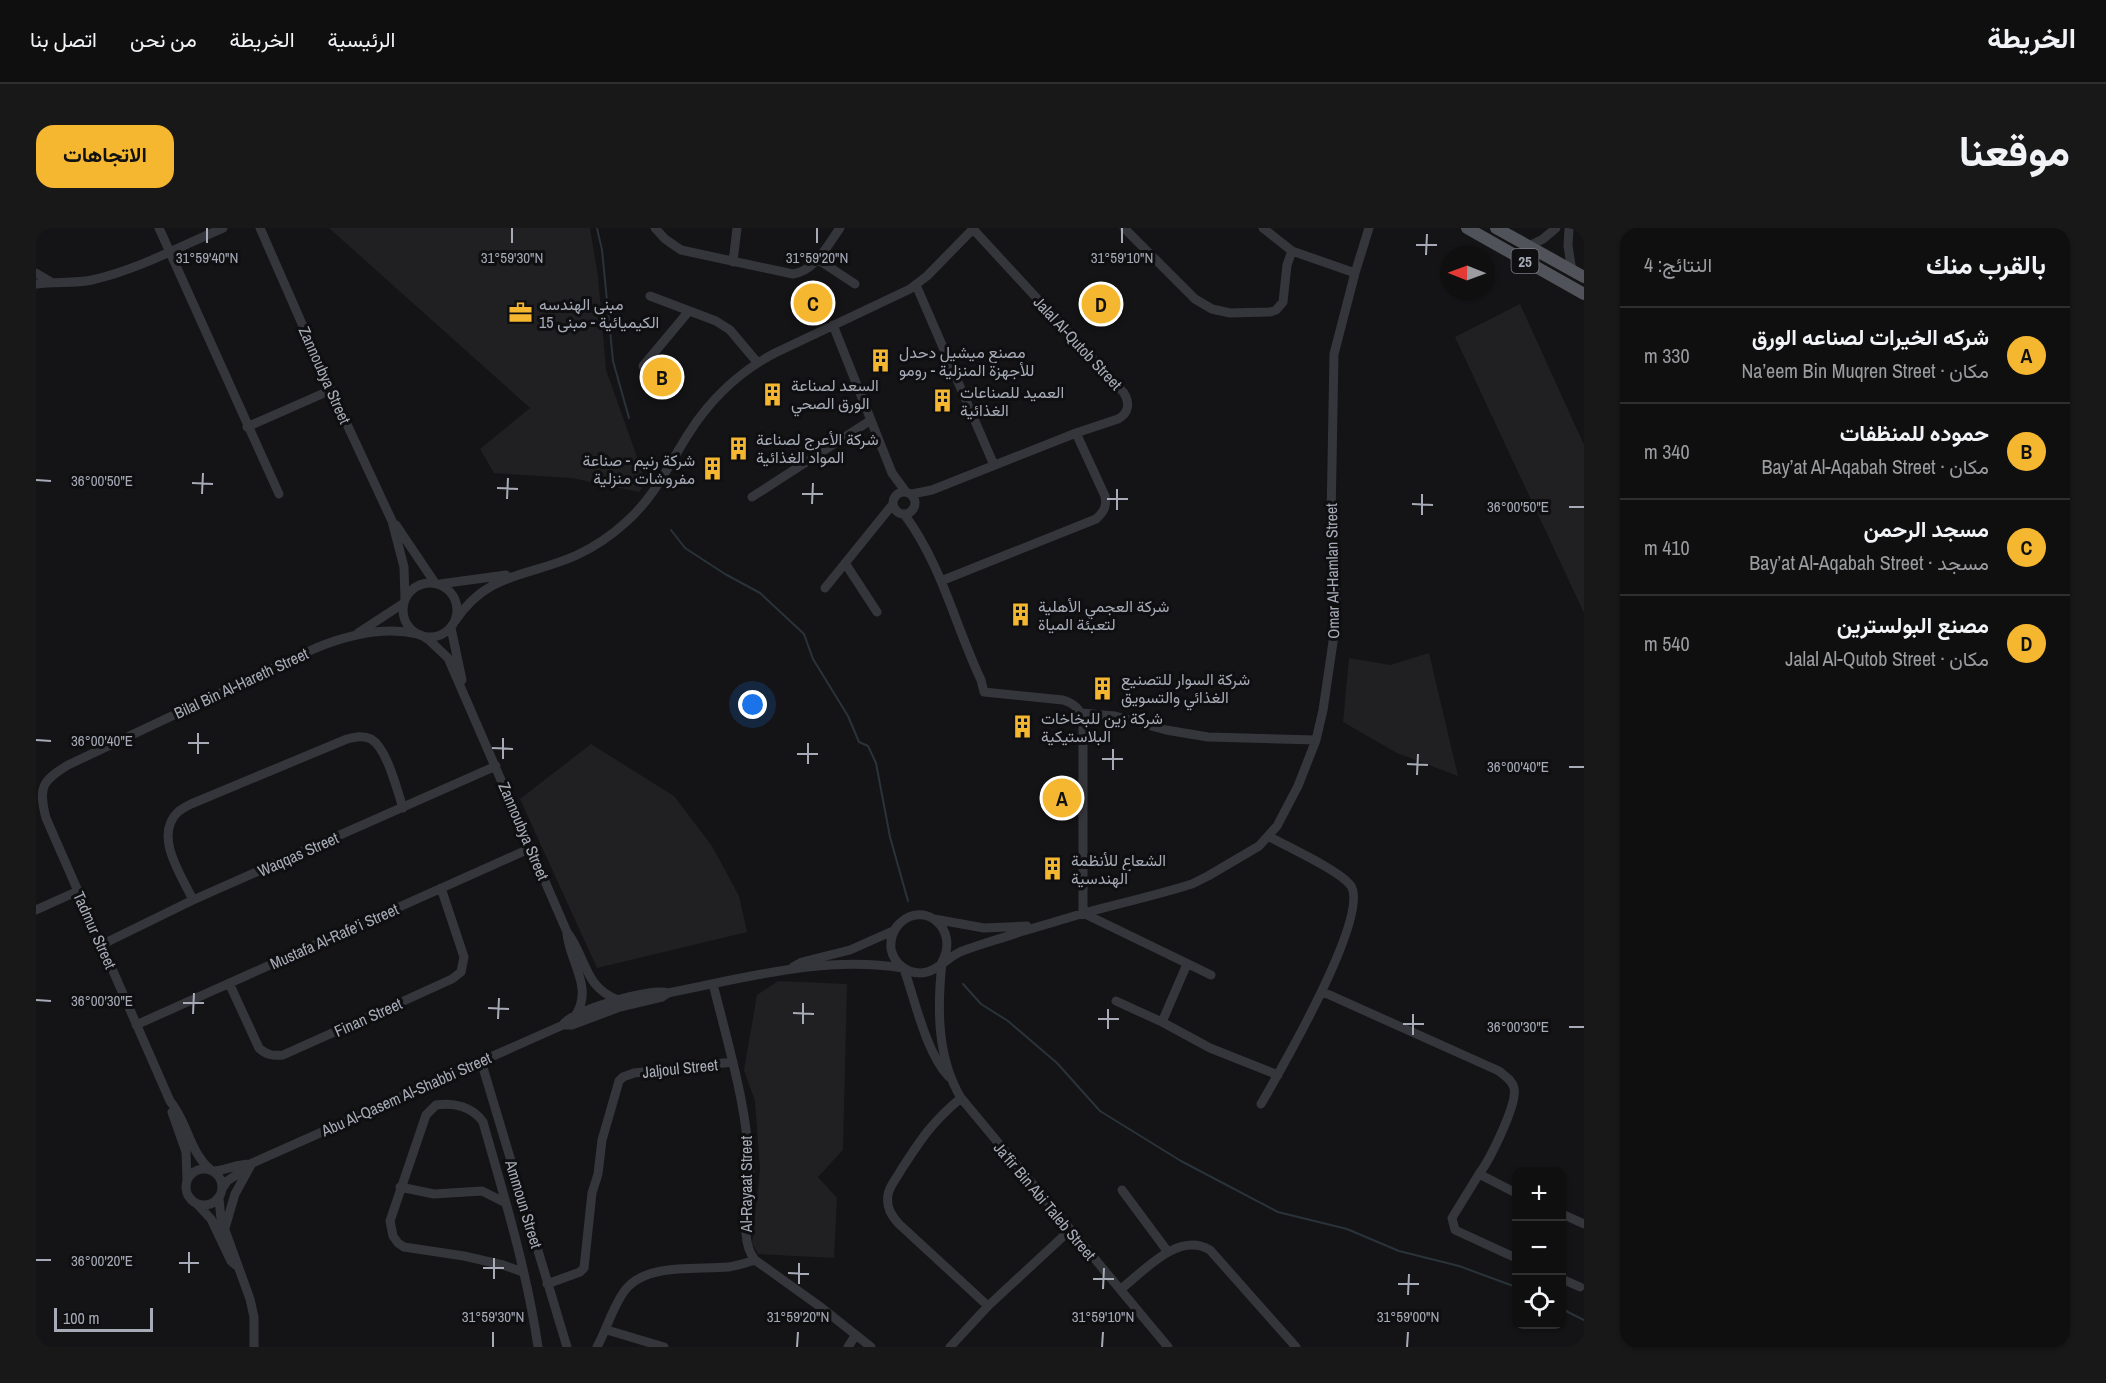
<!DOCTYPE html>
<html lang="ar">
<head>
<meta charset="utf-8">
<style>
  body { margin:0; font-family:"Archivo Narrow",Vazirmatn,sans-serif; background:#181819; color:#f1f3f6; direction:rtl }
  .controls { position:absolute; right:18px; bottom:18px; display:grid; overflow:hidden; border-radius:12px; box-shadow:0 2px 4px #0004 }
  .controls button { width:54px; height:54px; display:grid; place-items:center; padding:0; border:0; border-bottom:2px solid #2f2f30; background:#0f0f10; color:#f1f3f6; font:30px sans-serif }
  .compass { position:absolute; left:1404px; top:18px; width:54px; height:54px; border-radius:50%; background:#0f0f10; box-shadow:0 2px 4px #0004; rotate:271deg }
  .scale { position:absolute; left:18px; bottom:15px; width:99px; box-sizing:border-box; padding-left:6px; border:3px solid #a6abb7; border-top:0; font-size:16px; line-height:21px; white-space:nowrap; color:#a6abb7; -webkit-text-stroke:4px #0f0f11; paint-order:stroke }
  .you { position:absolute; left:717px; top:477px; width:21px; height:21px; margin:-15px; border:4px solid #fff; border-radius:50%; background:#1a73e8; box-shadow:0 0 0 9px #1a73e833 }
  .badge { display:grid; place-items:center; width:39px; height:39px; border-radius:50%; background:#f4b72f; color:#111; font-size:20px; font-weight:700 }
  .pin { position:absolute; translate:-50% -50%; border:3px solid #fff; box-shadow:0 2px 6px #0006 }
  .list { margin:0; padding:0; list-style:none }
  h2 { display:flex; justify-content:space-between; align-items:center; height:78px; margin:0; padding:0 24px; font-size:26px }
  h2 small { font-size:20px; font-weight:400; color:#9b9c9f }
  .list li { display:grid; grid-template-columns:39px 1fr auto; gap:18px; align-items:center; box-sizing:border-box; height:96px; padding:0 24px; border-top:2px solid #2f2f30 }
  .list b { display:block; font-size:22px; white-space:nowrap }
  .list p { margin:0; font-size:20px; white-space:nowrap; color:#9b9c9f }
  .list em { font-size:20px; font-style:normal; color:#9b9c9f }
  .icon { flex:none; width:33px; height:33px; fill:none; stroke:currentColor; stroke-width:2; stroke-linecap:round; stroke-linejoin:round }
  .map { position:relative; flex:none; width:1548px; height:1119px; overflow:hidden; direction:ltr; border-radius:18px }
  header { display:flex; align-items:center; gap:36px; box-sizing:border-box; height:84px; padding:0 30px; background:#0f0f10; border-bottom:2px solid #2f2f30 }
  header strong { font-size:28px }
  nav { display:flex; gap:33px; margin-inline-start:auto; font-size:21px }
  .intro { display:flex; align-items:center; justify-content:space-between; box-sizing:border-box; height:144px; padding:0 36px }
  h1 { margin:0; font-size:42px }
  .button { padding:15px 27px; border-radius:18px; background:#f4b72f; color:#111; font-size:21px; font-weight:700 }
  main { display:flex; gap:36px; padding:0 36px }
  aside { flex:1; background:#0f0f10; border-radius:18px; box-shadow:0 2px 4px #0004 }
  .map>svg:first-child { display:block }
  .built { fill:#202023 }
  .lines { fill:none; stroke-linecap:round; stroke-linejoin:round }
  .stream { stroke:#2a333a; stroke-width:2 }
  .minor { stroke:#35363b; stroke-width:9 }
  .major { stroke:#51535a; stroke-width:12 }
  .ticks { fill:none; stroke:#a6abb7; stroke-width:2 }
  .labels { text-anchor:middle; dominant-baseline:central; stroke-width:6; stroke-linejoin:round; paint-order:stroke }
  .shield { fill:#0f0f11; stroke:#797c85; stroke-width:1.5 }
  .shield-label { font-size:15px; font-weight:bold; fill:#a6abb7 }
  .poi-label { font-size:16px; fill:#a6abb7; stroke:#0f0f11; text-anchor:start }
  .street-label { font-size:16px; fill:#a6abb7; stroke:#0f0f11 }
  .ticks-label { font-size:15px; text-anchor:middle; fill:#a6abb7; stroke:#0f0f11; stroke-width:6; stroke-linejoin:round; paint-order:stroke }
</style>
</head>
<body>
<header>
<strong>الخريطة</strong>
<nav><a>الرئيسية</a><a>الخريطة</a><a>من نحن</a><a>اتصل بنا</a></nav>
</header>
<div class="intro"><h1>موقعنا</h1><a class="button">الاتجاهات</a></div>
<main>
<aside>
<h2>بالقرب منك<small>النتائج: 4</small></h2>
<ul class="list">
<li><span class="badge">A</span><div><b>شركه الخيرات لصناعه الورق</b><p>مكان · Na’eem Bin Muqren Street</p></div><em>330 m</em></li>
<li><span class="badge">B</span><div><b>حموده للمنظفات</b><p>مكان · Bay’at Al-Aqabah Street</p></div><em>340 m</em></li>
<li><span class="badge">C</span><div><b>مسجد الرحمن</b><p>مسجد · Bay’at Al-Aqabah Street</p></div><em>410 m</em></li>
<li><span class="badge">D</span><div><b>مصنع البولسترين</b><p>مكان · Jalal Al-Qutob Street</p></div><em>540 m</em></li>
</ul>
</aside>
<div class="map">
<svg width="1548" height="1119" viewBox="0 0 1548 1119">
  <rect width="100%" height="100%" fill="#141416"/>
  <path class="built" d="M293 0H554L562 48 570 142 610 254 603 264 536 250 458 245 444 221 494 180Z
    M1484 76 1548 217V385L1419 109Z
    M1393 425 1422 548 1361 525 1307 494 1313 430 1354 437Z
    M555 516 638 568 676 618 703 668 711 704 561 740 484 571Z
    M742 753 811 756 807 922 782 949 801 970 798 1030 722 1026 716 1015 724 941 719 873 708 842 721 767Z"/>
  <g class="lines">
    <path class="stream" d="M561 0 566 22 577 133 593 190
      M635 302 649 320 689 346 724 365 768 406 777 431 812 488 823 514 832 518 840 535 854 609 872 673
      M927 756 945 776 972 793 1021 835 1064 883 1145 933 1242 984 1311 1001 1363 1023 1423 1038 1480 1059
      M1526 1081 1548 1092"/>
    <path class="minor" d="M123 0 243 266
      M224 0 295 162 356 293 368 339 369 371
      M619 0 629 11 645 22 757 46C780 42 791 18 804 0
      M1088 0 1159 71 1176 81 1194 85 1234 84 1240 82 1247 74 1251 37 1256 23
      M1227 0 1256 23 1319 45
      M1533 0 1532 18 1536 43
      M1491 19 1507 11 1520 0
      M781 31 819 56
      M697 34 701 0
      M0 45 15 54
      M0 56C19 53 37 56 56 52 101 42 145 18 187 0
      M880 57 958 237
      M614 68 680 93 694 102 721 134
      M797 97 856 245 870 264
      M607 138 653 83
      M211 199 295 162
      M857 275a11 11 0 1 1 22 0a11 11 0 1 1-22 0Z
      M876 266 896 262 1040 205 1082 191C1093 185 1094 175 1088 165L937 1
      M716 269 835 192
      M868 286C905 335 919 397 945 452L948 464 1027 472C1038 475 1044 481 1047 491V685L1175 747
      M360 297 399 355
      M809 335 841 384
      M905 353 1060 291C1068 284 1071 278 1069 268L1040 205
      M367 382a27 27 0 1 1 54 0a27 27 0 1 1-54 0Z
      M404 356 470 347
      M789 360 857 276
      M419 393C452 343 493 349 541 327 558 319 576 307 590 294 618 270 633 236 653 205 674 172 704 143 739 125L874 61 891 48 938 0
      M415 400 426 452
      M322 405 368 375
      M385 407 393 412 412 430 531 704C551 730 547 758 582 772
      M1045 485 1079 488 1130 502 1172 509 1280 512
      M157 672C146 648 116 607 143 583 146 581 151 578 155 576L311 511C319 509 327 507 335 511 351 520 361 562 367 580
      M0 682 42 663
      M898 691 948 700 991 698
      M531 706C534 735 558 760 539 788
      M65 717 157 672 460 538
      M906 734C924 701 888 671 863 696 857 702 854 712 855 721 858 735 870 745 884 745 899 745 911 730 924 724 944 716 964 711 984 704 1009 697 1034 689 1059 682 1091 674 1124 666 1156 656L1172 648 1223 618 1241 598 1262 558 1280 512 1287 482 1298 407 1300 368 1295 291 1298 126 1319 45 1333 0
      M906 735C901 780 901 830 925 870L1132 1119
      M757 739 766 734 814 722 859 702
      M868 741C879 772 890 825 913 849
      M193 755 223 820C230 827 237 828 247 827L361 776 416 751 425 744 428 729 405 660
      M677 756C693 820 713 884 714 951 714 976 702 1011 719 1032L786 1080 835 1119
      M1287 764 1463 843C1469 848 1476 852 1478 860 1482 876 1453 933 1443 946L1480 965
      M1080 773 1126 794 1174 820 1242 847
      M1126 794 1151 736
      M100 797 495 620
      M527 797C534 783 616 759 632 765 709 750 788 727 867 740
      M445 833 531 1119
      M925 870C896 894 885 911 865 942 861 950 853 958 852 967 850 979 855 987 863 996L952 1078
      M1225 876C1244 843 1334 689 1315 658 1305 643 1250 618 1232 608
      M136 884 150 924 151 952
      M150 959a18 18 0 1 1 36 0a18 18 0 1 1-36 0Z
      M175 942C153 924 152 894 134 873L10 590C2 559 6 553 32 537L280 420C312 407 347 398 382 406
      M176 943C189 943 200 936 214 936L527 797H536L584 779 626 769 632 765
      M1443 946 1416 990 1419 1002 1480 1030
      M364 959 398 966 446 963 470 975
      M186 961 191 953 211 940
      M1086 962 1132 1024
      M183 971 185 991 214 1071 218 1089V1119
      M161 976 175 991 195 1033 201 1038
      M1526 986 1548 996
      M189 1000 199 966 216 935
      M487 1044 467 1037 428 1028 368 1019 362 1015 357 1008 354 993 390 887 400 877C418 874 437 879 447 894 468 968 491 1043 502 1119
      M1526 1051 1544 1059
      M511 1056 544 1044 548 1040 556 965 562 946 566 912 583 853 587 849 598 845 697 834
      M1085 1061C1109 1042 1143 1003 1174 1022L1260 1119
      M571 1102 628 1119
      M561 1119C571 1101 577 1077 590 1061 611 1035 661 1042 692 1039 701 1038 710 1035 719 1032
      M812 1119 819 1108
      M914 1119 952 1078 1033 1003"/>
    <path class="major" d="M1431 0 1548 66
      M1460 0 1548 49"/>
  </g>
  <path class="ticks" d="M171 15V0M476 15V0M781 15V0M1086 15V0M1380 17H1401M1390 27 1391 6M0 252 15 253M156 255 177 256M461 260 482 261M166 266 167 245M766 266H787M471 271 472 250M1071 271H1092M776 276 777 255M1376 276 1397 277M1533 279H1548M1081 282V261M1386 287V266M0 512 15 513M152 515H173M456 520 477 521M162 526V505M761 526H782M467 531V510M1066 531H1087M772 536V515M1371 536 1392 537M1533 539H1548M1077 542V521M1381 547 1382 526M0 772 15 773M147 775H168M452 780 473 781M757 785 778 786M157 786 158 765M462 791 463 770M1062 791H1083M767 796V775M1367 796H1388M1533 799H1548M1072 801V781M1377 807V786M0 1032H15M143 1035H163M447 1040H468M153 1045V1024M752 1045 773 1046M458 1051V1030M1057 1051H1078M763 1056V1035M1362 1056H1383M1067 1061 1068 1040M1372 1067 1373 1046M457 1119V1104M761 1119 762 1104M1066 1119 1067 1104M1371 1119 1372 1104"/>
  <defs>
    <symbol id="office-bare" viewBox="-9 -9 18 18"><path d="M-6-3h4V-5.5h4V-3h4V5H-6ZM-1-4.5V-3h2v-1.5ZM-6 0V1H6V0Z" fill="#f4b72f" stroke="#0f0f11" stroke-width="2.5" paint-order="stroke"/></symbol>
    <symbol id="building-bare" viewBox="-9 -9 18 18"><path d="M-4-6H4V6H1V3H-1V6H-4ZM-2.5-4.3h1.7v1.8h-1.7ZM.8-4.3h1.7v1.8H.8ZM-2.5-1h1.7V.8h-1.7ZM.8-1h1.7V.8H.8Z" fill="#f4b72f" stroke="#0f0f11" stroke-width="2.5" paint-order="stroke"/></symbol>
  </defs>
  <g fill-rule="evenodd">
    <use href="#office-bare" x="468" y="68" width="33" height="33"/>
    <use href="#building-bare" x="828" y="116" width="33" height="33"/>
    <use href="#building-bare" x="720" y="150" width="33" height="33"/>
    <use href="#building-bare" x="890" y="156" width="33" height="33"/>
    <use href="#building-bare" x="686" y="204" width="33" height="33"/>
    <use href="#building-bare" x="660" y="224" width="33" height="33"/>
    <use href="#building-bare" x="968" y="370" width="33" height="33"/>
    <use href="#building-bare" x="1050" y="444" width="33" height="33"/>
    <use href="#building-bare" x="970" y="482" width="33" height="33"/>
    <use href="#building-bare" x="1000" y="624" width="33" height="33"/>
  </g>
  <g class="labels">
    <rect class="shield" x="1475.5" y="21" width="27" height="24" rx="4.5"/>
    <g class="shield-label">
      <text x="1489" y="33">25</text>
    </g>
    <g class="poi-label">
      <text x="503" y="76">مبنى الهندسه<tspan x="503" dy="18">الكيميائية - مبنى 15</tspan></text>
      <text x="863" y="124">مصنع ميشيل دحدل<tspan x="863" dy="18">للأجهزة المنزلية - رومو</tspan></text>
      <text x="755" y="157">السعد لصناعة<tspan x="755" dy="18">الورق الصحي</tspan></text>
      <text x="924" y="164">العميد للصناعات<tspan x="924" dy="18">الغذائية</tspan></text>
      <text x="720" y="211">شركة الأعرج لصناعة<tspan x="720" dy="18">المواد الغذائية</tspan></text>
      <text x="659" y="232" text-anchor="end">شركة رنيم - صناعة<tspan x="659" dy="18">مفروشات منزلية</tspan></text>
      <text x="1002" y="378">شركة العجمي الأهلية<tspan x="1002" dy="18">لتعبئة المياة</tspan></text>
      <text x="1085" y="451">شركة السوار للتصنيع<tspan x="1085" dy="18">الغذائي والتسويق</tspan></text>
      <text x="1005" y="490">شركة زين للبخاخات<tspan x="1005" dy="18">البلاستيكية</tspan></text>
      <text x="1035" y="632">الشعاع للأنظمة<tspan x="1035" dy="18">الهندسية</tspan></text>
    </g>
    <g class="street-label">
      <text transform="translate(1042 115) rotate(47)">Jalal Al-Qutob Street</text>
      <text transform="translate(289 147) rotate(66)">Zannoubya Street</text>
      <text transform="translate(1296 343) rotate(-91)">Omar Al-Hamlan Street</text>
      <text transform="translate(205 455) rotate(-25)">Bilal Bin Al-Hareth Street</text>
      <text transform="translate(488 603) rotate(67)">Zannoubya Street</text>
      <text transform="translate(262 626) rotate(-24)">Waqqas Street</text>
      <text transform="translate(59 702) rotate(66)">Tadmur Street</text>
      <text transform="translate(298 708) rotate(-24)">Mustafa Al-Rafe’i Street</text>
      <text transform="translate(332 789) rotate(-24)">Finan Street</text>
      <text transform="translate(644 840) rotate(-6)">Jaljoul Street</text>
      <text transform="translate(370 866) rotate(-24)">Abu Al-Qasem Al-Shabbi Street</text>
      <text transform="translate(710 956) rotate(-90)">Al-Rayaat Street</text>
      <text transform="translate(1009 973) rotate(50)">Ja’fir Bin Abi Taleb Street</text>
      <text transform="translate(488 976) rotate(73)">Ammoun Street</text>
    </g>
  </g>
  <g class="ticks-label">
    <text x="171" y="35">31°59'40"N</text>
    <text x="476" y="35">31°59'30"N</text>
    <text x="781" y="35">31°59'20"N</text>
    <text x="1086" y="35">31°59'10"N</text>
    <text x="66" y="258">36°00'50"E</text>
    <text x="1482" y="284">36°00'50"E</text>
    <text x="66" y="518">36°00'40"E</text>
    <text x="1482" y="544">36°00'40"E</text>
    <text x="66" y="778">36°00'30"E</text>
    <text x="1482" y="804">36°00'30"E</text>
    <text x="66" y="1038">36°00'20"E</text>
    <text x="457" y="1094">31°59'30"N</text>
    <text x="762" y="1094">31°59'20"N</text>
    <text x="1067" y="1094">31°59'10"N</text>
    <text x="1372" y="1094">31°59'00"N</text>
  </g>
</svg>
<div class="controls">
<button>+</button>
<button>−</button>
<button><svg class="icon" aria-label="locate" viewBox="0 0 24 24"><circle cx="12" cy="12" r="6"/><path d="M12 2v4M12 18v4M2 12h4M18 12h4"/></svg></button>
</div>
<svg class="compass" viewBox="-18 -18 36 36"><path d="M0-13l5 13h-10z" fill="#e53935"/><path d="M0 13l5-13h-10z" fill="#9b9c9f"/></svg>
<div class="scale">100 m</div>
<div class="you"></div>
<div class="pin badge" style="left:1026px;top:570px">A</div>
<div class="pin badge" style="left:626px;top:149px">B</div>
<div class="pin badge" style="left:777px;top:75px">C</div>
<div class="pin badge" style="left:1065px;top:76px">D</div>
</div>
</main>
</body>
</html>
